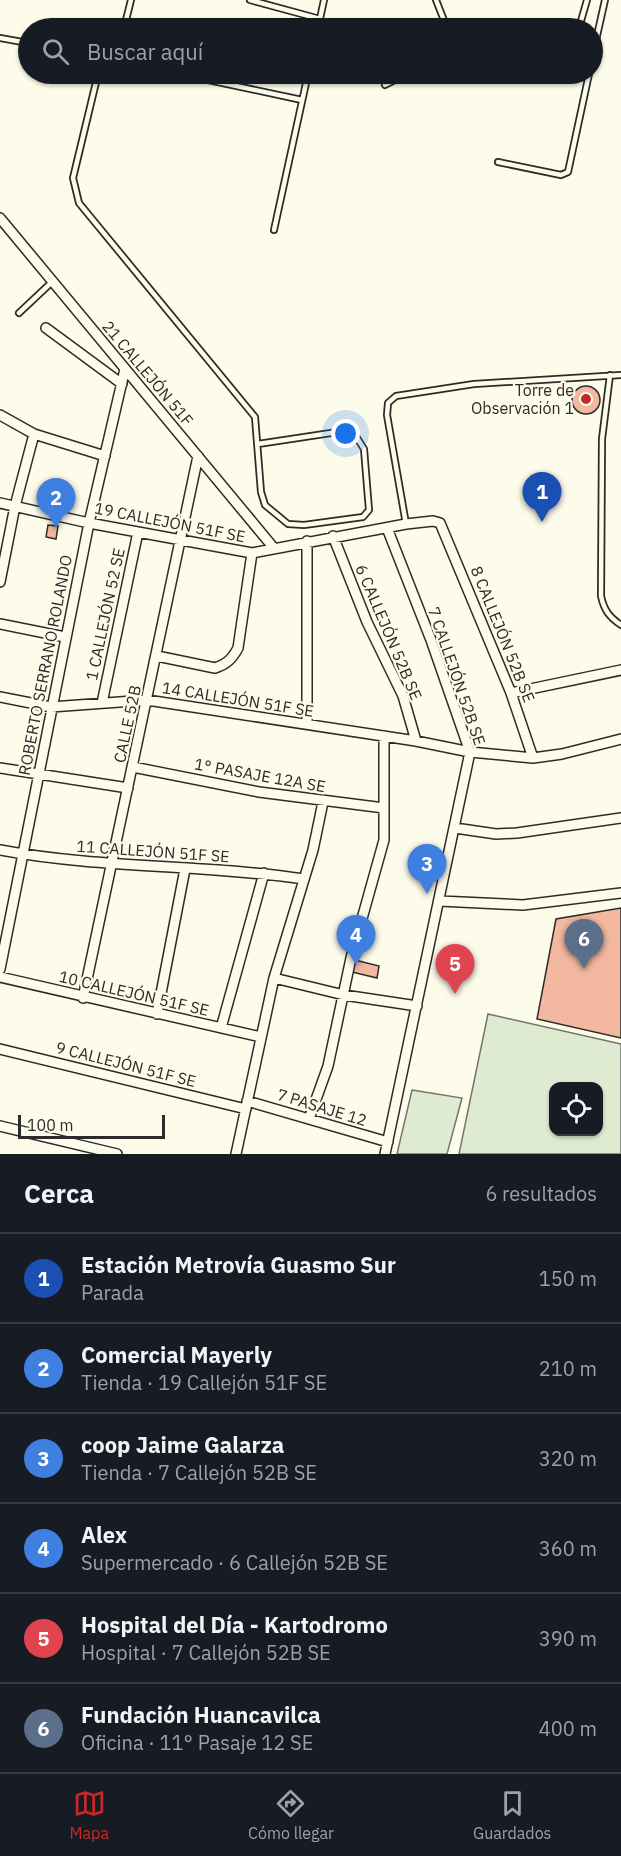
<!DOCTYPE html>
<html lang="es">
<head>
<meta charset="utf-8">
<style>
  body { margin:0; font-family:"IBM Plex Sans",sans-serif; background:#20242c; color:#f1f3f6 }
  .controls { position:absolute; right:18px; bottom:18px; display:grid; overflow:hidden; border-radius:12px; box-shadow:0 2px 4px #0004 }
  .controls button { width:54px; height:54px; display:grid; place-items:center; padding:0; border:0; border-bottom:2px solid #363941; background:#171b24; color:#f1f3f6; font:30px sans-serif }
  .scale { position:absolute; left:18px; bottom:15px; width:147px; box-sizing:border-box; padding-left:6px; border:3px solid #2b2b2b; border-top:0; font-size:16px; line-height:21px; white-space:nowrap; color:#2b2b2b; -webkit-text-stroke:4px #fdfbea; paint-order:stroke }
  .you { position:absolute; left:346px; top:434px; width:21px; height:21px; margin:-15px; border:4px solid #fff; border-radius:50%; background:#1a73e8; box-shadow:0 0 0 9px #1a73e833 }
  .badge { display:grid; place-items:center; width:39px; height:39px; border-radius:50%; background:#c62828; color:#fff; font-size:20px; font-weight:700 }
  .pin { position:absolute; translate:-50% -50px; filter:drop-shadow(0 2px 3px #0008) }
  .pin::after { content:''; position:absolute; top:32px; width:21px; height:18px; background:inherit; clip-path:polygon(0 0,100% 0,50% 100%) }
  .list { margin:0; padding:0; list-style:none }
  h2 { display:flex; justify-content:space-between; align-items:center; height:78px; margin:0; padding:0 24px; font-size:26px }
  h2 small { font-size:20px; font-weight:400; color:#9ea1a6 }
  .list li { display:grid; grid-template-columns:39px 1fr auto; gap:18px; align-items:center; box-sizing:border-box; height:90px; padding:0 24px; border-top:2px solid #363941 }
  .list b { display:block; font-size:22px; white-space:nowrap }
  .list p { margin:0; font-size:20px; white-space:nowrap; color:#9ea1a6 }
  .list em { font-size:20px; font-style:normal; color:#9ea1a6 }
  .icon { flex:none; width:33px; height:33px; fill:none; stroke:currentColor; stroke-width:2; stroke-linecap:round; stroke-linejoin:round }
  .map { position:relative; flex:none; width:621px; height:1154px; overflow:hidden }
  .search { position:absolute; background:#171b24; box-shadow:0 2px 4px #0004; left:18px; right:18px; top:18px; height:66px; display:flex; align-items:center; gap:15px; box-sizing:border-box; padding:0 21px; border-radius:33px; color:#9ea1a6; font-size:22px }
  .sheet { height:618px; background:#171b24 }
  nav { display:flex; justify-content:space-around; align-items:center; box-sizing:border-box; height:84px; border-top:2px solid #363941; background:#171b24; font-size:16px; color:#9ea1a6 }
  nav a { display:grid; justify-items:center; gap:3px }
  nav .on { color:#c62828 }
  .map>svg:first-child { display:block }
  .green { fill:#deebd1; stroke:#74746e; stroke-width:1.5; fill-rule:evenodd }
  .building { fill:#f2b8a0; stroke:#2b2b2b; stroke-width:1.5 }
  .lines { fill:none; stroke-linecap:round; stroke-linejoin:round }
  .service-casing { stroke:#2b2b2b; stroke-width:8 }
  .minor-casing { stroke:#2b2b2b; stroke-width:12 }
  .service { stroke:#fdfbea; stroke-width:4.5 }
  .minor { stroke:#fdfbea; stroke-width:9 }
  .poi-dot { fill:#c62828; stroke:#fdfbea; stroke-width:2 }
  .labels { text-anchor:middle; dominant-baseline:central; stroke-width:4.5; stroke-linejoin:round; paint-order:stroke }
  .street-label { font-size:16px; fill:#2b2b2b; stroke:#fdfbea }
  .poi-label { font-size:16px; fill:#2b2b2b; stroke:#fdfbea; text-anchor:end }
</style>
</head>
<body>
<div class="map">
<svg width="621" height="1154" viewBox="0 0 621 1154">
  <rect width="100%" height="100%" fill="#fdfbea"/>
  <path class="green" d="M488 1014 621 1044V1154H459ZM554 1086H598V1132H554Z
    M412 1090 462 1098 447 1154H397Z"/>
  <path class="building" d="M572 400a14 14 0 1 1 28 0a14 14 0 1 1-28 0Z
    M48 525 58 526 56 539 46 537Z
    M621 908V1038L537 1019 556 919Z
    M355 960 379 966 377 978 352 972Z"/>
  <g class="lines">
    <defs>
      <path id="service" d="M250 0 320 19
        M436 0 447 28
        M124 28 131 0
        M318 28 324 0
        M579 28 587 0
        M0 38 28 43
        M592 58 605 0
        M98 74 73 178 79 203 255 417 261 492 265 505 288 524 304 525 363 517 369 510 364 449 354 433 344 431 258 444
        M180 74 302 100
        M385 85 407 74
        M498 162 561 175 568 172 589 74
        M274 230 308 74
        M19 313 53 281
        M610 375 602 439 601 596C604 610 609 617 621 625
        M406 524 387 415 388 403 396 396 474 384 621 375"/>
      <path id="minor" d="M0 218 273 547
        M46 328 122 384
        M0 415 34 434 105 456
        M0 503 89 523 252 553 406 524 433 521 440 523 511 693 533 758
        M333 536 367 622 403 696 416 741
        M307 541V724
        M0 582 15 506 34 434
        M0 624 65 637
        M157 656 215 668C227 664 232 659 238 648L252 553
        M511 693 621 670
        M0 697 51 707 147 700 416 741 470 752 533 758 562 754 621 739
        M102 703 138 532
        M133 767 259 792 384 808
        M0 768 128 788
        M455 828 496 834 517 833 621 818
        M0 850C101 869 203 864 304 879
        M440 901 523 905 621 893
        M0 969 89 523 125 369
        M0 977 261 1037
        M274 978 344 995 417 1006
        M83 998 198 456
        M157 1014 185 869
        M221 1028 264 873
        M0 1049 246 1109
        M247 1101 388 1142
        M309 1119 328 1066 351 958 384 840V736
        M0 1126 117 1154
        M236 1154 274 978 313 850 323 802
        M385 1154 470 752 431 640 387 528"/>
    </defs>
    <use href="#service" class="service-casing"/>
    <use href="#minor" class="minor-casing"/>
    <use href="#service" class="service"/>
    <use href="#minor" class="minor"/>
  </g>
  <circle class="poi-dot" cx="586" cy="399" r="6"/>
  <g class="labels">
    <g class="street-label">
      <text transform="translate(148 373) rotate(50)">21 CALLEJÓN 51F</text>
      <text transform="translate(170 522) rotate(11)">19 CALLEJÓN 51F SE</text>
      <text transform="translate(105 614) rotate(-78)">1 CALLEJÓN 52 SE</text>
      <text transform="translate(389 632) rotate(67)">6 CALLEJÓN 52B SE</text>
      <text transform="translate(503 634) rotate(68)">8 CALLEJÓN 52B SE</text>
      <text transform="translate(45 665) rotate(-79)">ROBERTO SERRANO ROLANDO</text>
      <text transform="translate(457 676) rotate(71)">7 CALLEJÓN 52B SE</text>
      <text transform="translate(238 699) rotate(9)">14 CALLEJÓN 51F SE</text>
      <text transform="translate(127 724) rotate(-78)">CALLE 52B</text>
      <text transform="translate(260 775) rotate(10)">1° PASAJE 12A SE</text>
      <text transform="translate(153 851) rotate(4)">11 CALLEJÓN 51F SE</text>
      <text transform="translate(134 993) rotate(13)">10 CALLEJÓN 51F SE</text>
      <text transform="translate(126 1064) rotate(14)">9 CALLEJÓN 51F SE</text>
      <text transform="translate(322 1107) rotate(17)">7 PASAJE 12</text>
    </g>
    <g class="poi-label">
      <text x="574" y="390">Torre de<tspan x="574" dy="18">Observación 1</tspan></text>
    </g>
  </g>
</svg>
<div class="controls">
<button><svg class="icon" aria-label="locate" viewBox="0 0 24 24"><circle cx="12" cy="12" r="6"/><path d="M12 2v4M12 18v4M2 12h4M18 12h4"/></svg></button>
</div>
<div class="scale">100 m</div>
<div class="you"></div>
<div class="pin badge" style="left:542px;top:522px;background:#1a4fb4">1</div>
<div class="pin badge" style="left:56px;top:528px;background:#3f7fe0">2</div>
<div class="pin badge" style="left:427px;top:894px;background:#3f7fe0">3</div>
<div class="pin badge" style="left:356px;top:965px;background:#3f7fe0">4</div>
<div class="pin badge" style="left:455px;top:994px;background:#e0444e">5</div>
<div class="pin badge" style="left:584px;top:969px;background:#5c6f8a">6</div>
<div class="search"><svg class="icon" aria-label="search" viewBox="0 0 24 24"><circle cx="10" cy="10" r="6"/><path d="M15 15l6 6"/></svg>Buscar aquí</div>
</div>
<section class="sheet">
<h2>Cerca<small>6 resultados</small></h2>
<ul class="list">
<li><span class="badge" style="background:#1a4fb4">1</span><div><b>Estación Metrovía Guasmo Sur</b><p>Parada</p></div><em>150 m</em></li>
<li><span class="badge" style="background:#3f7fe0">2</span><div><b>Comercial Mayerly</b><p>Tienda · 19 Callejón 51F SE</p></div><em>210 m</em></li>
<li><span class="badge" style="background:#3f7fe0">3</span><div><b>coop Jaime Galarza</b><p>Tienda · 7 Callejón 52B SE</p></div><em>320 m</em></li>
<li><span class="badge" style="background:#3f7fe0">4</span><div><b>Alex</b><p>Supermercado · 6 Callejón 52B SE</p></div><em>360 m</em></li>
<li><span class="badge" style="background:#e0444e">5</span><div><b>Hospital del Día - Kartodromo</b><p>Hospital · 7 Callejón 52B SE</p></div><em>390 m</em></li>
<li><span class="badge" style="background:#5c6f8a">6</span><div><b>Fundación Huancavilca</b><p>Oficina · 11° Pasaje 12 SE</p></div><em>400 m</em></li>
</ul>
</section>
<nav>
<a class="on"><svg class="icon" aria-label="map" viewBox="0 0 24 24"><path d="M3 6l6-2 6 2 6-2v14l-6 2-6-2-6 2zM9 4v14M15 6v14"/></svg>Mapa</a>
<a><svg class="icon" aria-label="directions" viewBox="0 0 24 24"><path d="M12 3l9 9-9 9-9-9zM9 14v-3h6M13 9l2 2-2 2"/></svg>Cómo llegar</a>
<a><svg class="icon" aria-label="saved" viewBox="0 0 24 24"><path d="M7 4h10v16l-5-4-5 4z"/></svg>Guardados</a>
</nav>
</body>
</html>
